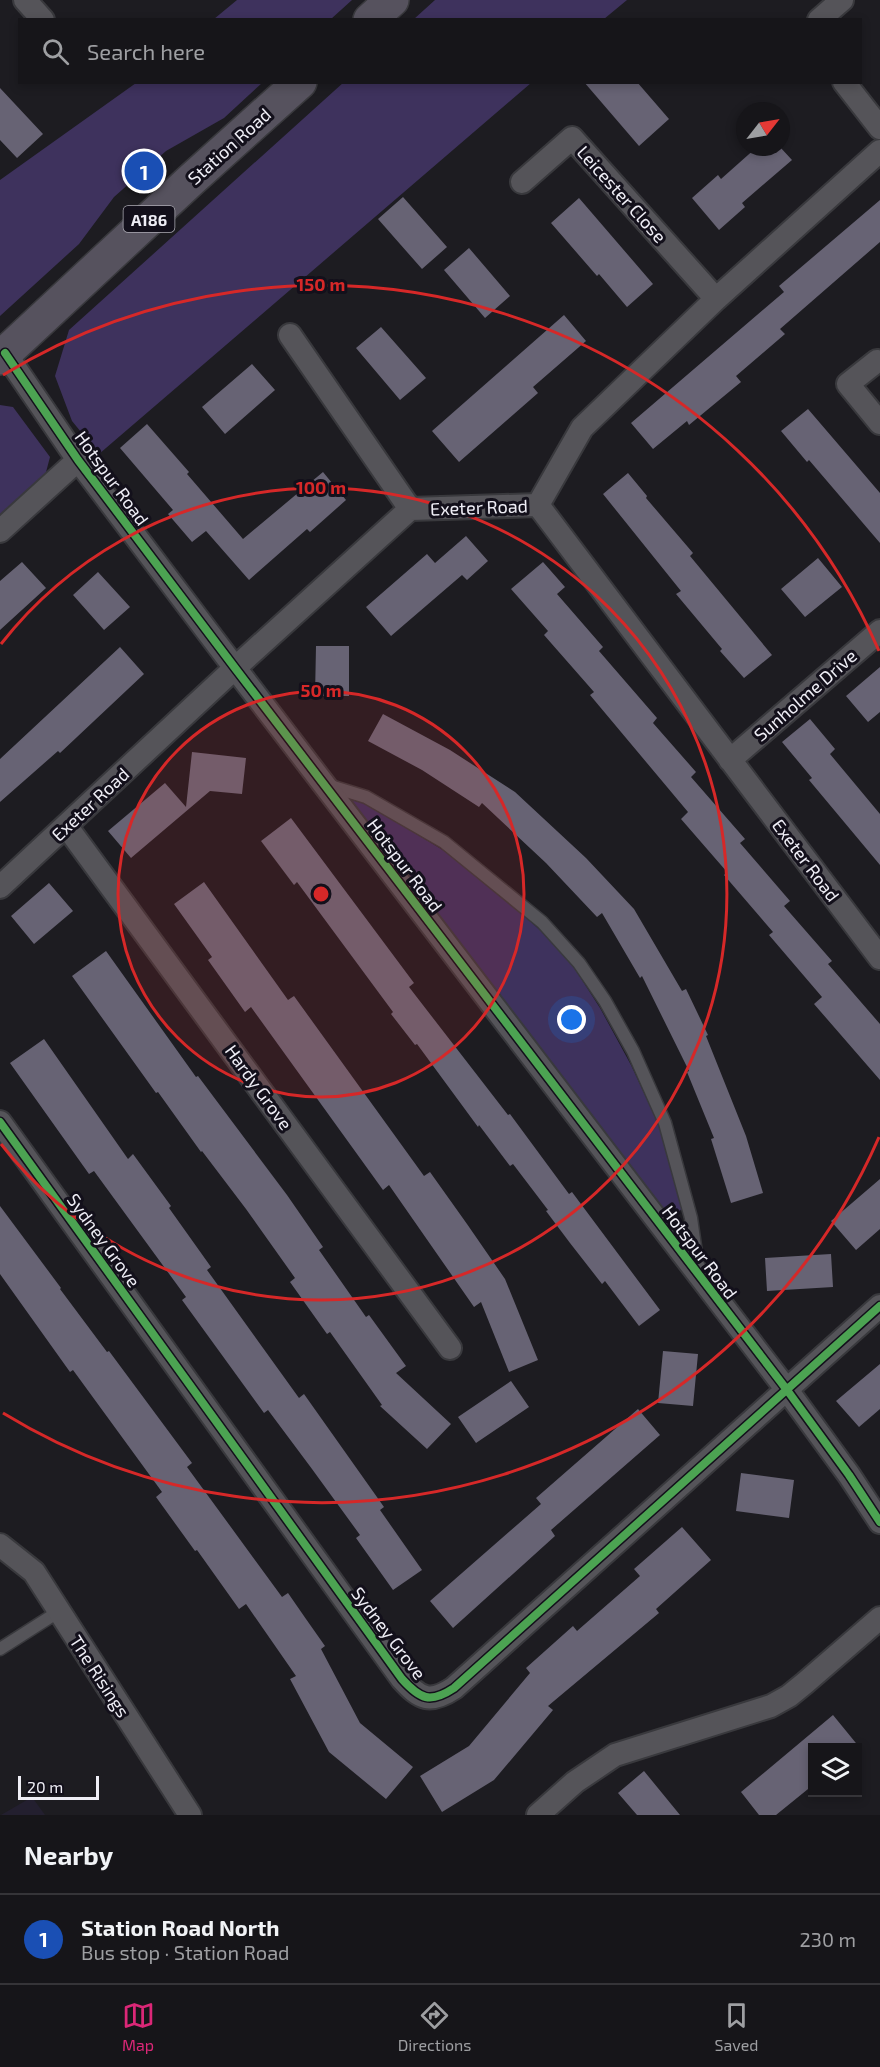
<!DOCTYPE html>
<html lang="en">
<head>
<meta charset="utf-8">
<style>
  body { margin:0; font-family:"Exo 2",sans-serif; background:#1f1e22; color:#f1f3f6 }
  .controls { position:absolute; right:18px; bottom:18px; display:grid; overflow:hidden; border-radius:0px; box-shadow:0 3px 9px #0003 }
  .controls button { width:54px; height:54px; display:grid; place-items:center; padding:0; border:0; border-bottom:2px solid #353438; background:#161519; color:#f1f3f6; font:30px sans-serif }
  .compass { position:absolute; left:736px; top:102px; width:54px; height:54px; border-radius:50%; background:#161519; box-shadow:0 3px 9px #0003; rotate:59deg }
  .scale { position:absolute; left:18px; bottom:15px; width:81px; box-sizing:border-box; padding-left:6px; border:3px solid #efeef6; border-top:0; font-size:16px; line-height:21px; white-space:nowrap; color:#efeef6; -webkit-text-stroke:4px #13101b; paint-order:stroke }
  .you { position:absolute; left:572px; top:1020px; width:21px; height:21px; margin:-15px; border:4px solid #fff; border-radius:50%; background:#1a73e8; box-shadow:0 0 0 9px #1a73e833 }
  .badge { display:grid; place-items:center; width:39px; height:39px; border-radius:50%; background:#db2777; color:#fff; font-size:20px; font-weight:700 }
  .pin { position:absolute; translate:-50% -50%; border:3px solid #fff; box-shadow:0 2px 6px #0006 }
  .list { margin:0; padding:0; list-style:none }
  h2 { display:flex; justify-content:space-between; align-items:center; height:78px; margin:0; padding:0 24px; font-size:26px }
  h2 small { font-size:20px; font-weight:400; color:#9e9fa2 }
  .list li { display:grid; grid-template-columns:39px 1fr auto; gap:18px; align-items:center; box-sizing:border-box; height:90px; padding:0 24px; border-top:2px solid #353438 }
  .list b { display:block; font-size:22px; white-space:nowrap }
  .list p { margin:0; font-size:20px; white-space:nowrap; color:#9e9fa2 }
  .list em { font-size:20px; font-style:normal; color:#9e9fa2 }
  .icon { flex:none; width:33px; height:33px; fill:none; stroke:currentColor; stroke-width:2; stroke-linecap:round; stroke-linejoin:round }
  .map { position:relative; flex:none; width:880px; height:1815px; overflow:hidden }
  .search { position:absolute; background:#161519; box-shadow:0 3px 9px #0003; left:18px; right:18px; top:18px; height:66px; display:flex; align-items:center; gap:15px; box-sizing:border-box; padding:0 21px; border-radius:0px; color:#9e9fa2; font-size:22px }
  .sheet { height:168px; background:#161519 }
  nav { display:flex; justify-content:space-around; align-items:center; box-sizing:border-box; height:84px; border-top:2px solid #353438; background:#161519; font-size:16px; color:#9e9fa2 }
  nav a { display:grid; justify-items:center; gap:3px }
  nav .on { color:#db2777 }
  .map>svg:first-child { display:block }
  .built { fill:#231f2f }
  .green { fill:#3e325d }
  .building { fill:#676374 }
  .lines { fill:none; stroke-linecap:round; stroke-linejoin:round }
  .lane-casing { stroke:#39393d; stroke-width:15 }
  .street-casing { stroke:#39393d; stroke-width:26 }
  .primary-casing { stroke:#39393d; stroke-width:36 }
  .lane { stroke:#555459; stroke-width:12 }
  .street { stroke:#555459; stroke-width:22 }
  .primary { stroke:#56525e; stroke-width:33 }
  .cycleway-casing { stroke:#13101b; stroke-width:11 }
  .cycleway { stroke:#4ca352; stroke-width:8 }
  .ring { fill:none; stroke:#d62828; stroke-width:3 }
  .labels { text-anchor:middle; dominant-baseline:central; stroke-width:6; stroke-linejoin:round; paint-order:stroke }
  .shield { fill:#13101b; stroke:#adabb4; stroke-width:1.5 }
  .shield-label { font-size:16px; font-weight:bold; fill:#efeef6 }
  .street-label { font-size:18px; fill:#efeef6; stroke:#13101b }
  .centre { fill:#d62828; stroke:#13101b; stroke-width:3 }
  .ring-label { font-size:18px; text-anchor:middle; font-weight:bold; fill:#d62828; stroke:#13101b; stroke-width:6; stroke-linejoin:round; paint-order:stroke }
</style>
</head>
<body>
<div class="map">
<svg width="880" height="1815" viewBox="0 0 880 1815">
  <rect width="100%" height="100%" fill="#1d1c21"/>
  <path class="built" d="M32 1797 45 1815H1Z"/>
  <path class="green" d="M237 0H352L331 19H214Z
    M435 0H627L604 19H414Z
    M344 82 531 83 99 454 72 421 55 376 69 330Z
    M136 83H262L224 118 166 151 114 197 79 244 0 316V180Z
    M0 405 13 407 50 457 45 476 0 517Z
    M352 800 369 805 446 852 500 894 542 932 573 966 600 1008 631 1065 659 1125 682 1208 676 1216 663 1215 353 808Z"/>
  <path class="building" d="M584 82H637L669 119 639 146Z
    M0 88 43 134 17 158 0 140Z
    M757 147H780L792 160 742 203 745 207 719 230 692 198 718 175 721 179Z
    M403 197 447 247 422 269 378 219Z
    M579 198 653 284 627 307 599 274 597 276 551 223Z
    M880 200V242L780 329 785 334 736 376 741 382 689 425 687 421 653 449 631 423 784 292 779 286Z
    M469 248 510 296 485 318 444 270Z
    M564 315 586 341 533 387 538 393 459 462 432 431Z
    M381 327 426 378 400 400 356 348Z
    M252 364 275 390 225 434 202 407Z
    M808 409 880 493V543L809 460 807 462 781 431Z
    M147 424 189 472 187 474 243 539 323 472 346 500 310 532 307 529 249 580 206 531 192 542 168 514 173 510 120 448Z
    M628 473 647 496 646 498 693 553 690 556 772 655 744 678 720 651 722 649 676 594 681 591 603 494Z
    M466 536 488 561 467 580 462 575 391 636 366 607 427 554 435 563Z
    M818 558 842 587 805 617 781 589Z
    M22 562 46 588 0 630V581Z
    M543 562 565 587 557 594 603 647 599 651 657 718 653 723 696 772 691 777 745 839 740 843 790 901 784 906 832 961 828 964 880 1024V1080L814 1004 822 997 769 935 773 932 724 875 727 872 681 819 688 812 590 695 594 692 544 635 548 631 511 589Z
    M98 572 130 607 104 630 73 595Z
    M316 646H349V696H315Z
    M120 647 144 674 60 753 58 751 0 802V759Z
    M880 667V712L868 722 846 696Z
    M383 714 450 750 515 792 586 858 634 909 682 991 686 989 708 1035 706 1036 746 1136 763 1193 731 1203 711 1139 714 1138 687 1072 689 1071 642 976 640 978 602 913 597 917 546 863 482 803 479 807 422 770 368 741Z
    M810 719 835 749 830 754 880 814V865L809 780 812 778 782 742Z
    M192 752 246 758 242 794 210 791 131 858 108 831 165 783 186 807Z
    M291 818 414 983 409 987 508 1115 510 1114 569 1194 572 1192 660 1310 639 1326 605 1281 602 1284 570 1243 546 1211 548 1210 513 1164 510 1166 479 1125 478 1127 417 1044 415 1045 391 1014 393 1012 297 882 294 885 261 841Z
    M204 882 288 1000 294 996 424 1176 430 1172 467 1224 505 1279 538 1360 509 1372 481 1302 474 1307 389 1185 383 1190 251 1007 245 1012 208 960 212 957 174 904Z
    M49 883 73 911 34 944 11 916Z
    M106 951 196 1077 198 1076 287 1195 323 1247 319 1250 366 1317 369 1315 406 1366 396 1373 451 1424 427 1449 380 1406 382 1405 330 1332 327 1334 290 1282 295 1278 246 1209 202 1151 201 1152 158 1092 156 1093 72 976Z
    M44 1039 128 1159 133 1154 171 1206 169 1208 211 1267 207 1270 299 1398 304 1394 384 1507 380 1510 422 1570 393 1590 356 1538 360 1535 312 1469 268 1410 264 1413 182 1300 186 1297 94 1171 89 1174 10 1063Z
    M880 1179V1229L856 1250 831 1221Z
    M0 1206 61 1288 60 1289 107 1352 109 1351 192 1463 187 1467 282 1597 288 1593 306 1619 325 1646 321 1649 360 1723 413 1767 386 1799 329 1752 290 1679 296 1676 246 1604 239 1609 197 1550 195 1551 156 1497 162 1492 73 1370 70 1372 0 1274Z
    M831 1254 833 1287 767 1291 765 1258Z
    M663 1351 698 1354 693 1406 658 1403Z
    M880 1364V1409L859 1427 836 1401Z
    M511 1381 529 1407 476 1443 458 1417Z
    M638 1409 660 1435 551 1530 555 1536 453 1628 430 1601 541 1504 536 1498Z
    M741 1473 794 1480 789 1518 736 1511Z
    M682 1527 711 1560 656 1609 659 1613 548 1706 553 1710 494 1780 442 1812 420 1776 469 1746 530 1673 526 1668 573 1626 577 1631 640 1576 634 1569Z
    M833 1715 860 1748H813V1785L776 1815H759L741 1792Z
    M644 1771 680 1815H637L618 1793Z"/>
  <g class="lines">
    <defs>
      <path id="lane" d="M327 785 366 797 444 842 542 922 579 963 605 1001 633 1051 665 1123 691 1218 698 1267
        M0 1649 58 1612"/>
      <path id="street" d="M25 0 43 20
        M819 20 842 0
        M844 82 880 128
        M522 182 572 138 716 299
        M290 335 410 509
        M5 353 78 460 235 668 787 1390 849 1475 880 1522
        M877 361 848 384 880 423
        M538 505 582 428 716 299 880 151
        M0 531 78 460
        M730 760 880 631
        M67 827 450 1348
        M0 887 235 668 410 509 538 505 880 958
        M0 1122 402 1679C420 1699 430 1704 454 1688L880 1306
        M0 1545 34 1572 190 1815
        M538 1815 575 1782 615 1755 771 1706 789 1696 805 1683 880 1618"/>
      <path id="primary" d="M370 20 392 0
        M0 358 191 180 300 82"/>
    </defs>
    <use href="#lane" class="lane-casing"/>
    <use href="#street" class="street-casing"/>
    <use href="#primary" class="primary-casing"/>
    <use href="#lane" class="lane"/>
    <use href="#street" class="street"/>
    <use href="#primary" class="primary"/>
    <defs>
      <path id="cycleway" d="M5 353 78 460 235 668 787 1390 849 1475 880 1522
        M0 1122 402 1679C420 1699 430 1704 454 1688L880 1306"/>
    </defs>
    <use href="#cycleway" class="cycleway-casing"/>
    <use href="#cycleway" class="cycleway"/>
  </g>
  <circle cx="321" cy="894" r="203" fill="#d62828" fill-opacity=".12"/>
  <g class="ring">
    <circle cx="321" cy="894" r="203"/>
    <path d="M1 644A406 406 0 1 1 1 1144"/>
    <path d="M879 1137A609 609 0 0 1 3 1413M3 375A609 609 0 0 1 879 651"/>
  </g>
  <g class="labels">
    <rect class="shield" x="123.5" y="206" width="51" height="26" rx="4.5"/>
    <g class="shield-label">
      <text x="149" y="219">A186</text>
    </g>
    <g class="street-label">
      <text transform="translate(229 146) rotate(-42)">Station Road</text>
      <text transform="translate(622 194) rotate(48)">Leicester Close</text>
      <text transform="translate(112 478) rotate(54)">Hotspur Road</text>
      <text transform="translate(479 507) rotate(-2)">Exeter Road</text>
      <text transform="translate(805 695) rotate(-41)">Sunholme Drive</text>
      <text transform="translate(90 804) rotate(-43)">Exeter Road</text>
      <text transform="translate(806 860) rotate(53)">Exeter Road</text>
      <text transform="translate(405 865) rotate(53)">Hotspur Road</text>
      <text transform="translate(259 1087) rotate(54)">Hardy Grove</text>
      <text transform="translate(104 1240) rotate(54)">Sydney Grove</text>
      <text transform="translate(700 1252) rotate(53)">Hotspur Road</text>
      <text transform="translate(389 1633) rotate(53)">Sydney Grove</text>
      <text transform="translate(100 1676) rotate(57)">The Risings</text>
    </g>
  </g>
  <circle cx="321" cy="894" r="9" class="centre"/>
  <g class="ring-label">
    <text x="321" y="291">150 m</text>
    <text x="321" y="494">100 m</text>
    <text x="321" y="697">50 m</text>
  </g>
</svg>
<div class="controls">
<button><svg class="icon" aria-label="layers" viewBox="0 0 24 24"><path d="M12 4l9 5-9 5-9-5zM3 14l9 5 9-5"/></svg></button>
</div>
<svg class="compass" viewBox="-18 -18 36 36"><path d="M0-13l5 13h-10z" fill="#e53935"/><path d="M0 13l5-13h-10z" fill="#9e9fa2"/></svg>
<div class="scale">20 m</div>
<div class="you"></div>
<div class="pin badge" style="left:144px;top:171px;background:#1a4fb4">1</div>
<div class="search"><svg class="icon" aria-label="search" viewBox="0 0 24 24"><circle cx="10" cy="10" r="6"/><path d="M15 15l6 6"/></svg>Search here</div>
</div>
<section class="sheet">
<h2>Nearby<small></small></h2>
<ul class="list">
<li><span class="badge" style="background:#1a4fb4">1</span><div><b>Station Road North</b><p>Bus stop · Station Road</p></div><em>230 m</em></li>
</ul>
</section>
<nav>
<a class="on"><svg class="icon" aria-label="map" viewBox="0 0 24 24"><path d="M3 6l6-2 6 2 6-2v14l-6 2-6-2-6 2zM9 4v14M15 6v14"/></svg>Map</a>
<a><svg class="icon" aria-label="directions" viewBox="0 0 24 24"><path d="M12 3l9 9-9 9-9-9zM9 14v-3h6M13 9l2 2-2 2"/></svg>Directions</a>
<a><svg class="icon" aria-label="saved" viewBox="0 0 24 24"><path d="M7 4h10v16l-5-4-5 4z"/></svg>Saved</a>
</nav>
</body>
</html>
